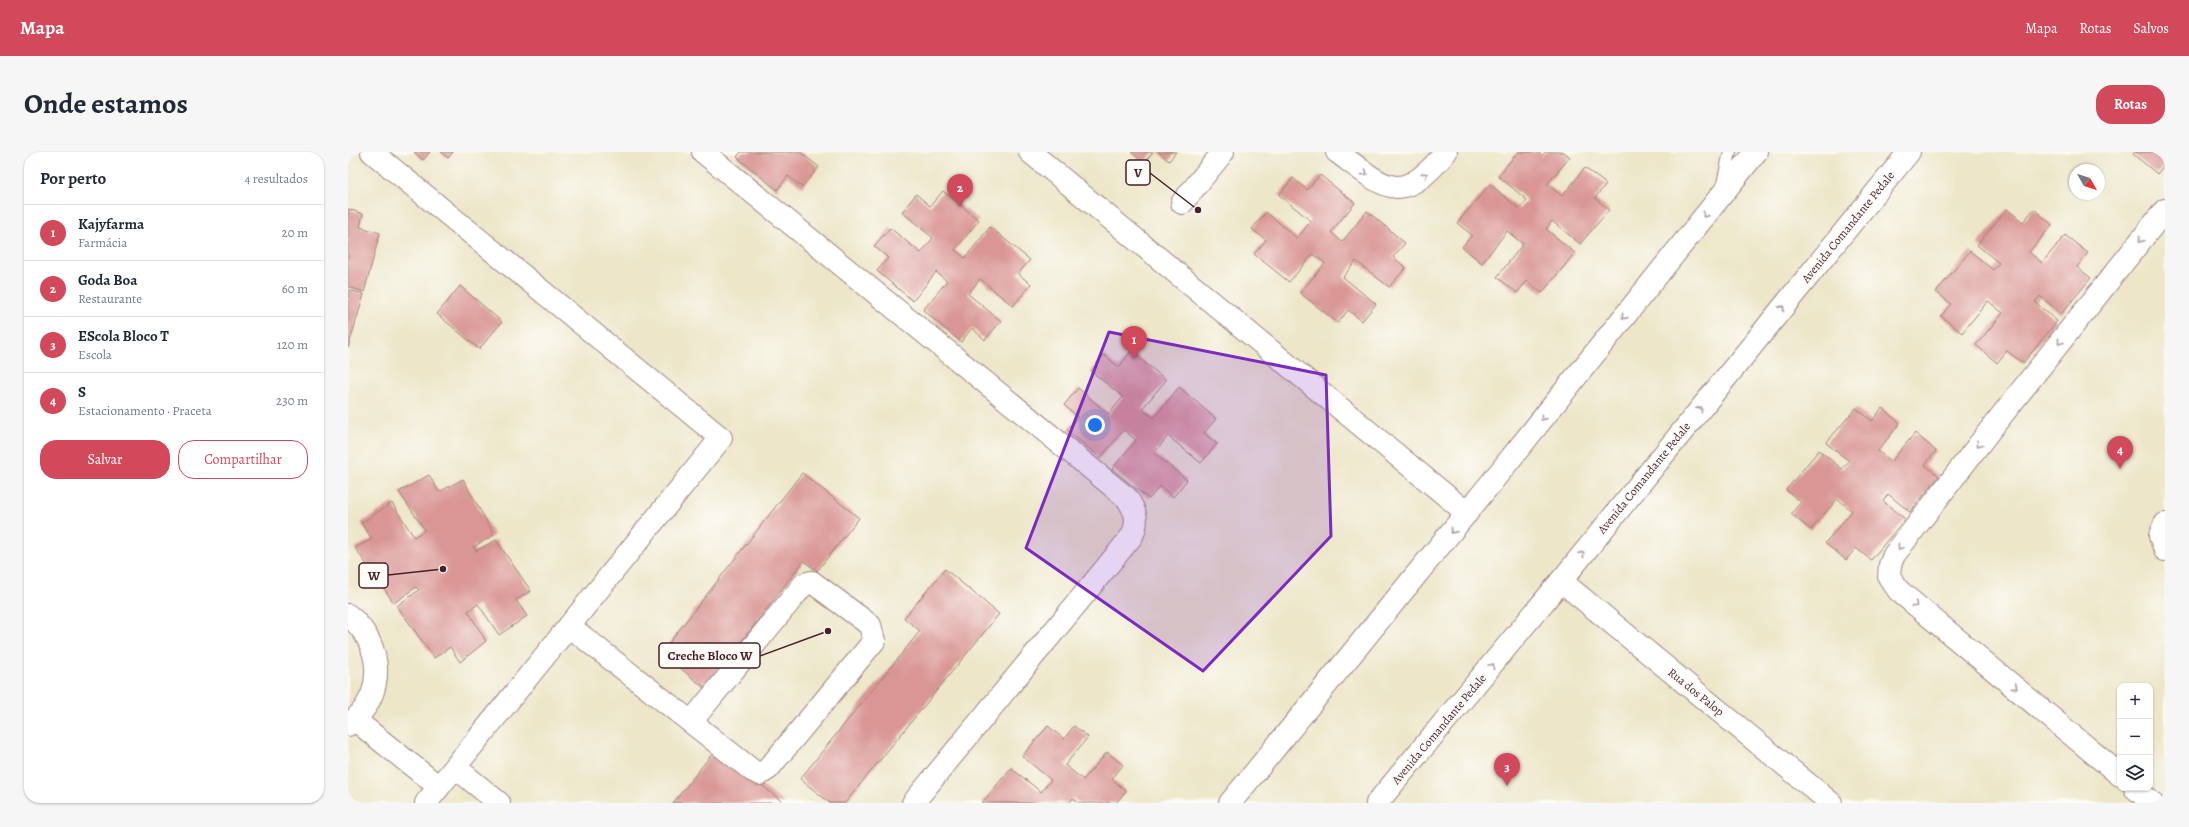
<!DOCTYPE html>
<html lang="pt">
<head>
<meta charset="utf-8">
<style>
  body { margin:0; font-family:Alegreya,serif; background:#f6f6f7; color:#1f2937 }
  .controls { position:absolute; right:12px; bottom:12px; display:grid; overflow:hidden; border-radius:8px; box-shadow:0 1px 3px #0004 }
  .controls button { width:36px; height:36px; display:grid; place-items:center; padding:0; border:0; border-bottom:1px solid #e0e1e3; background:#fff; color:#1f2937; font:20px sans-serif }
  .compass { position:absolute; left:1721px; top:12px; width:36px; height:36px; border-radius:50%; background:#fff; box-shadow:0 1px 3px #0004; rotate:129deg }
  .you { position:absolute; left:747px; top:273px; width:14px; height:14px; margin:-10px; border:3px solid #fff; border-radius:50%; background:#1a73e8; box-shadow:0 0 0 6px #1a73e833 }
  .badge { display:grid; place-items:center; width:26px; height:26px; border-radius:50%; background:#d1495b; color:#fff; font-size:13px; font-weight:700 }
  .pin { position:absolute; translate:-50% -33px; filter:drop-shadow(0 1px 2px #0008) }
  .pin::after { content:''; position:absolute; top:21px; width:14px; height:12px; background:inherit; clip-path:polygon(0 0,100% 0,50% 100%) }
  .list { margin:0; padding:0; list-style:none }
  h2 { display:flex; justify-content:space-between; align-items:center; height:52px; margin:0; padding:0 16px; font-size:17px }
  h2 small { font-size:13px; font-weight:400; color:#747a83 }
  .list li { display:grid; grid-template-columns:26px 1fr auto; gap:12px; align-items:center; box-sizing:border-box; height:56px; padding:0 16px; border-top:1px solid #e0e1e3 }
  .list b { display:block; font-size:15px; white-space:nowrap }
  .list p { margin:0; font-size:13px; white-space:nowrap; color:#747a83 }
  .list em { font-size:13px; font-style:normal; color:#747a83 }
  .actions { display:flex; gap:8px; padding:12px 16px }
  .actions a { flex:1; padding:9px 0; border:1px solid #d1495b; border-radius:16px; text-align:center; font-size:14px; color:#d1495b }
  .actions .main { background:#d1495b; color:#fff }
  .icon { flex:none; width:22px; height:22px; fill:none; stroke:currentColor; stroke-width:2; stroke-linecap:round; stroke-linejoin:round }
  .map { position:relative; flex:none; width:1817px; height:651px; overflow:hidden; border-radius:16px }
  header { display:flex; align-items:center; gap:24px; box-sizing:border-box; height:56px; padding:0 20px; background:#d1495b; color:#fff }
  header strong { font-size:19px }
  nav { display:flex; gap:22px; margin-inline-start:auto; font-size:14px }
  .intro { display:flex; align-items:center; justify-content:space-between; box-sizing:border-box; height:96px; padding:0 24px }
  h1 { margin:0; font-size:28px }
  .button { padding:10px 18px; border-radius:16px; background:#d1495b; color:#fff; font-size:14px; font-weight:700 }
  main { display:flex; gap:24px; padding:0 24px }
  aside { flex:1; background:#fff; border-radius:16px; box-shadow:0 1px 3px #0004 }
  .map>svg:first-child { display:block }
  .building { fill:#d99694 }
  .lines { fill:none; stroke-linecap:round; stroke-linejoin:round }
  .service-casing { stroke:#9c827a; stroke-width:14 }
  .minor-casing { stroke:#9c827a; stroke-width:24 }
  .tertiary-casing { stroke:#9c827a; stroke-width:24 }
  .service { stroke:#fff; stroke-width:12 }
  .minor { stroke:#fff; stroke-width:22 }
  .tertiary { stroke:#fff; stroke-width:22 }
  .oneway { stroke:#ae9aa0 }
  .marked { fill:#7b2cbf; fill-opacity:0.2; stroke:#7b2cbf; stroke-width:3; stroke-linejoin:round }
  .labels { text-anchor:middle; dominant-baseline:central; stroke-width:3.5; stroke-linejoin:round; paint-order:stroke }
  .street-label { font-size:12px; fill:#4a1f2b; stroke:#fdfcf7 }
  .leader { fill:none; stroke:#4a1f2b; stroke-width:1.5 }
  .callout-dot { fill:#4a1f2b; stroke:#fdfcf7; stroke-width:1.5 }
  .callout { fill:#fdfcf7; stroke:#4a1f2b; stroke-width:1.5 }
  .callout-label { font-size:13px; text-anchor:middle; font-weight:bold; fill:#4a1f2b }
</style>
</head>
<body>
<header>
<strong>Mapa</strong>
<nav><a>Mapa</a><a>Rotas</a><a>Salvos</a></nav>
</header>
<div class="intro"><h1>Onde estamos</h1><a class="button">Rotas</a></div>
<main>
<aside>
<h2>Por perto<small>4 resultados</small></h2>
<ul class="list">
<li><span class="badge">1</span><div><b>Kajyfarma</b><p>Farmácia</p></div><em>20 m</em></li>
<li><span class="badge">2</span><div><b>Goda Boa</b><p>Restaurante</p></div><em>60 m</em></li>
<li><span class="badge">3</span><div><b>EScola Bloco T</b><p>Escola</p></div><em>120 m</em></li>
<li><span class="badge">4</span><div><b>S</b><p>Estacionamento · Praceta</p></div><em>230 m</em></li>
</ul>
<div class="actions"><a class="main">Salvar</a><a>Compartilhar</a></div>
</aside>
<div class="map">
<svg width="1817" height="651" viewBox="0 0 1817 651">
  <rect width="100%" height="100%" fill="#fdfcf7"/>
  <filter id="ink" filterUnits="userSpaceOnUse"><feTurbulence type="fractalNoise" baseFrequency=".025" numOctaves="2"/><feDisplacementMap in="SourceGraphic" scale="8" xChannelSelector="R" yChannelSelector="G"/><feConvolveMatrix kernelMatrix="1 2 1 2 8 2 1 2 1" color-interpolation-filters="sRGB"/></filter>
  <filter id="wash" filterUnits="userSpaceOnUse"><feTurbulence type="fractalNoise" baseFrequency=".012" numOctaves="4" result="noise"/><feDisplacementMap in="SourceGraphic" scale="16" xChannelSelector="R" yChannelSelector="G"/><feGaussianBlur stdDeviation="0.9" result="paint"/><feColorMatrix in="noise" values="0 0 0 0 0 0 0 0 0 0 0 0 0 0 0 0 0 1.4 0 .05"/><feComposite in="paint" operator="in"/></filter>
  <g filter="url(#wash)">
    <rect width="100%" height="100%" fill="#ede6c9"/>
    <g id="blocks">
      <path class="building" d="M66 0H82L75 8Z
        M93 0H105L100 6Z
        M393 0H452L471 15 454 35 440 24 429 38 389 5Z
        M783 0H805L796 11Z
        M810 0H828L821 9Z
        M1170 0H1190L1194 4 1197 0H1216L1222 5 1199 32 1214 44 1237 16 1258 32 1247 46 1261 58 1232 92 1204 69 1198 77 1227 101 1194 141 1179 129 1169 141 1149 125 1175 92 1159 79 1134 111 1114 95 1124 83 1109 71 1142 32 1171 57 1179 48 1150 24Z
        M1786 0H1817V12L1809 22 1785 2Z
        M972 23 1007 51 983 80 994 90 1019 59 1057 91 1045 105 1058 116 1041 135 1008 109 995 125 1028 152 1014 169 1000 158 990 171 952 141 977 111 965 102 941 130 906 102 918 88 904 77 918 60 949 86 963 69 931 43 945 26 959 38Z
        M595 39 631 68 607 98 617 106 642 75 682 108 670 122 683 132 665 154 632 127 620 142 653 169 637 188 624 176 613 190 575 158 599 129 588 120 565 149 529 119 540 106 526 94 542 76 573 101 585 86 554 60 568 42 582 54Z
        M0 57 15 62 12 75 32 81 16 140 0 135Z
        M1659 57 1675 70 1686 57 1704 73 1681 100 1694 111 1717 83 1740 101 1729 115 1743 126 1713 162 1692 144 1687 150 1709 169 1675 211 1659 199 1649 211 1628 193 1655 161 1640 149 1614 181 1593 164 1603 152 1588 140 1622 99 1645 118 1651 111 1629 93Z
        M112 134 154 170 131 197 89 162Z
        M0 138 16 142 0 196Z
        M783 199 818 228 794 257 806 266 831 235 868 267 856 281 869 292 853 311 820 284 806 301 839 328 825 345 812 334 801 347 764 317 788 288 776 278 752 306 719 278 730 265 716 253 730 236 761 262 775 245 743 219 756 203 771 215Z
        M1508 256 1524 269 1534 256 1552 271 1530 299 1543 310 1567 281 1588 299 1577 313 1591 324 1562 360 1540 342 1535 349 1557 367 1523 408 1508 396 1498 408 1477 391 1504 359 1489 347 1463 378 1443 362 1453 350 1438 338 1471 298 1494 317 1501 309 1478 291Z
        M454 321 511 366 469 419 456 409 357 536 313 501Z
        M81 323 91 340 115 327 146 383 125 395 128 399 148 388 183 439 168 448 179 464 151 483 130 452 120 459 138 489 112 510 102 495 86 506 49 454 71 438 68 435 46 451 7 396 24 387 13 371 44 351 66 385 77 378 51 340Z
        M597 417 651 462 497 651H482L452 627 572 479 556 466Z
        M700 574 716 587 726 574 740 585 717 613 735 628 759 600 775 613 764 627 778 639 768 651H731L725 646 721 651H634L663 616 693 640 703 628 674 604Z
        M368 597 436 651H325Z"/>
    </g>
  </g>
  <g filter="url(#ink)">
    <use href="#blocks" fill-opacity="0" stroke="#9c827a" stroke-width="1"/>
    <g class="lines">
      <defs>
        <path id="service" d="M1374 36 1382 0"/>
        <path id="minor" d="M24 0 373 286 78 651
          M355 0 779 346C788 360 791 368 784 384L565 651
          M682 0 1119 361
          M989 0C1038 36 1052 56 1098 0
          M834 51 875 0
          M1817 372 1812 384 1817 398
          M1213 429 1483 651
          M0 463C36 492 39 544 0 573
          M221 474 405 619 412 622 420 617 526 489 522 473 464 430 456 432 343 570
          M7 568 91 635
          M107 615 151 651
          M1772 623 1551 439 1541 425 1542 413 1546 403 1646 273 1817 58
          M1787 636 1804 651"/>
        <path id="tertiary" d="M882 651 1143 331 1408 0
          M1029 651 1213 429 1561 0"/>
      </defs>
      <use href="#service" class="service-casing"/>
      <use href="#minor" class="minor-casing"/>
      <use href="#tertiary" class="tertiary-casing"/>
      <use href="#service" class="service"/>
      <use href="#minor" class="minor"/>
      <use href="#tertiary" class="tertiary"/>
    </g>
    <defs><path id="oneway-chevron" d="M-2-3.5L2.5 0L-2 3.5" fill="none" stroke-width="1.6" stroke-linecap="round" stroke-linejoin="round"/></defs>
    <g class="oneway">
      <use href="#oneway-chevron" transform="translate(1017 21) rotate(37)"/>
      <use href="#oneway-chevron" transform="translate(1077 23) rotate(-36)"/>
      <use href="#oneway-chevron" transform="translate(1357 63) rotate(129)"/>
      <use href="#oneway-chevron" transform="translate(1793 88) rotate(128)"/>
      <use href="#oneway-chevron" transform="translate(1434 156) rotate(-51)"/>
      <use href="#oneway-chevron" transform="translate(1276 165) rotate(129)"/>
      <use href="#oneway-chevron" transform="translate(1712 190) rotate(128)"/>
      <use href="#oneway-chevron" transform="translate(1352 257) rotate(-51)"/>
      <use href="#oneway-chevron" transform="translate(1195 266) rotate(129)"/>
      <use href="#oneway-chevron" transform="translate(1631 292) rotate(127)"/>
      <use href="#oneway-chevron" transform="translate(1105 379) rotate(129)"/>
      <use href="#oneway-chevron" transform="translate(1552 395) rotate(127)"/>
      <use href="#oneway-chevron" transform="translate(1234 402) rotate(-51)"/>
      <use href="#oneway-chevron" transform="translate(1567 453) rotate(39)"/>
      <use href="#oneway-chevron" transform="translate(1144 514) rotate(-50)"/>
      <use href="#oneway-chevron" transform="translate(1667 535) rotate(40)"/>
    </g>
  </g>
  <path class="marked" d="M761 180 978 223 983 384 855 519 678 396Z"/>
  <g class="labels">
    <g class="street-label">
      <text transform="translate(1500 75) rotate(-51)">Avenida Comandante Pedale</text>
      <text transform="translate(1296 326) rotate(-51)">Avenida Comandante Pedale</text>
      <text transform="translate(1348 540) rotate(39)">Rua dos Palop</text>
      <text transform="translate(1091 577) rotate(-50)">Avenida Comandante Pedale</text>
    </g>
  </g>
  <path class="leader" d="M850 58L802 21M95 417L40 423M480 479L412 504"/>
  <g class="callout-dot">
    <circle cx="850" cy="58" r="4"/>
    <circle cx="95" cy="417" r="4"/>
    <circle cx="480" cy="479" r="4"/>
  </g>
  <g class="callout">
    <rect x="778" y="8" width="24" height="25" rx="4"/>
    <rect x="11" y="411" width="29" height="25" rx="4"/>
    <rect x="311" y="491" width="101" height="25" rx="4"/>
  </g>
  <g class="callout-label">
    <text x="790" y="25">V</text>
    <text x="26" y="428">W</text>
    <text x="362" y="508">Creche Bloco W</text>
  </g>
</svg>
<div class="controls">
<button>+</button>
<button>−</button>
<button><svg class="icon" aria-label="layers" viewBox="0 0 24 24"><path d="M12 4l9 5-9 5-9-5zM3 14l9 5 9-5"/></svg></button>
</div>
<svg class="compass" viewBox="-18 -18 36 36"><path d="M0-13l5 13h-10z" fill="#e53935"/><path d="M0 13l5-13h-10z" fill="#747a83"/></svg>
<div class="you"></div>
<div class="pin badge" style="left:786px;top:207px">1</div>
<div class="pin badge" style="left:612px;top:55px">2</div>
<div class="pin badge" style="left:1159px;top:634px">3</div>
<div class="pin badge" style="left:1772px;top:317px">4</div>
</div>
</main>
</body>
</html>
